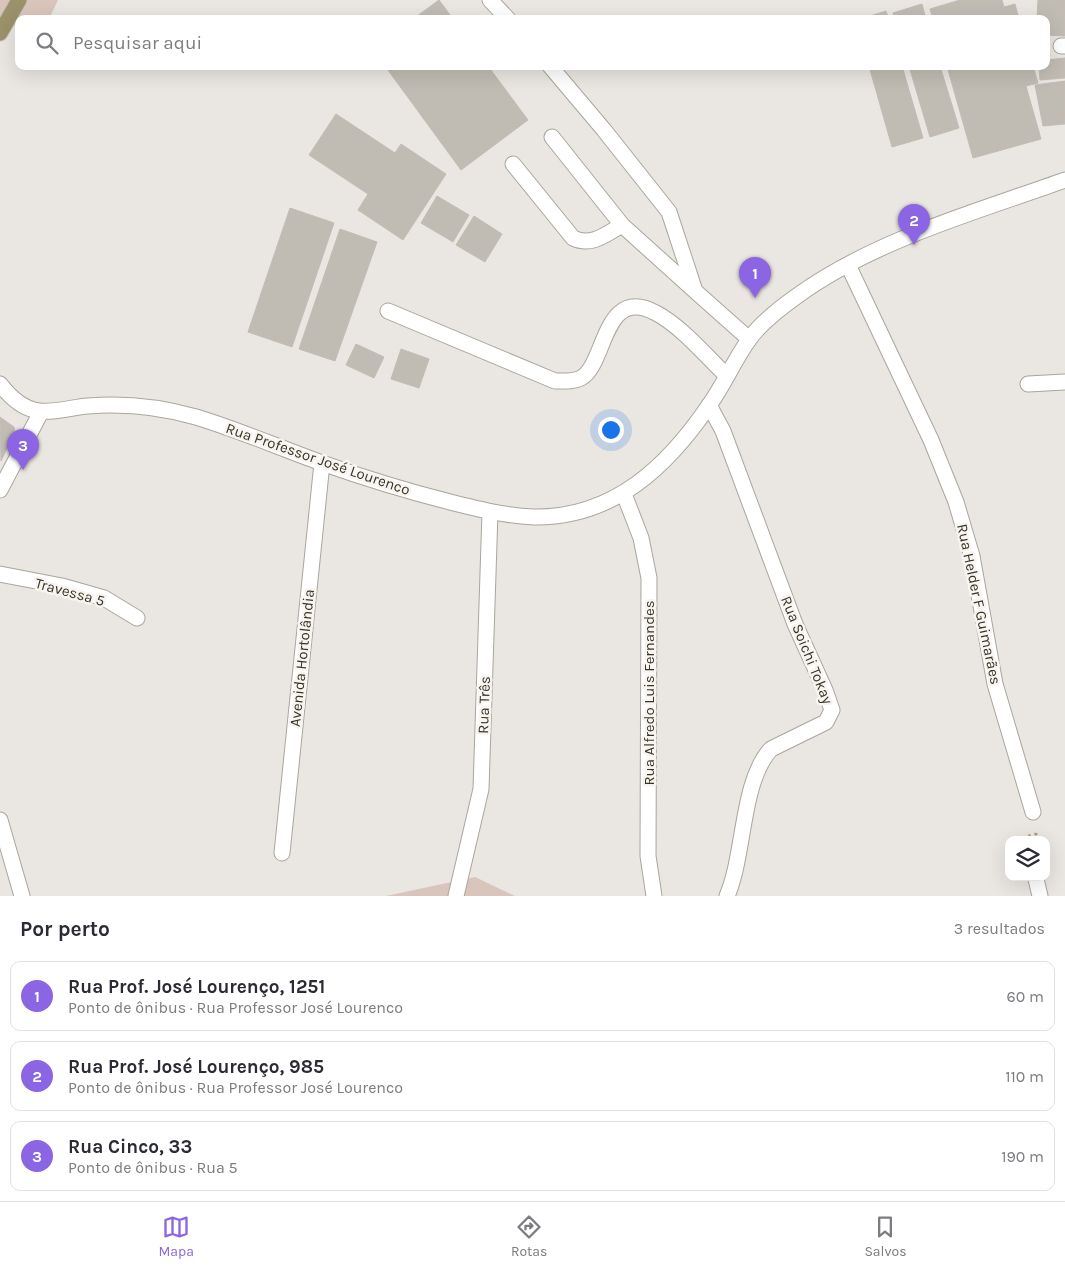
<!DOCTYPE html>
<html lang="pt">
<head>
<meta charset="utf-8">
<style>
  body { margin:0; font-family:Karla,sans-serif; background:#f7f7f7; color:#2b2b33 }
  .controls { position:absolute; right:15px; bottom:15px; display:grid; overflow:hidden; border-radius:10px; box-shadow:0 5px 20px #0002 }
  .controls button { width:45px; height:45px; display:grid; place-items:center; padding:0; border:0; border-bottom:1px solid #e1e1e2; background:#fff; color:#2b2b33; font:25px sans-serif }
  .you { position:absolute; left:610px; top:429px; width:18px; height:18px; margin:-12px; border:4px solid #fff; border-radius:50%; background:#1a73e8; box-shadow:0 0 0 8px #1a73e833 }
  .badge { display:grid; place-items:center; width:32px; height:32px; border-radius:50%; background:#8b65e3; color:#fff; font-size:16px; font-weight:700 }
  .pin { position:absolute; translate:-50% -41px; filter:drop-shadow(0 1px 2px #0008) }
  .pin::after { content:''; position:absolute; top:26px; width:18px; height:15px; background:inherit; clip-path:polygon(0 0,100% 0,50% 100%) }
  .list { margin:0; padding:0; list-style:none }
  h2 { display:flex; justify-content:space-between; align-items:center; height:65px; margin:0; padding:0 20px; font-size:21px }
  h2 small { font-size:16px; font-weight:400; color:#7c7c81 }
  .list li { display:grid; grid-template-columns:32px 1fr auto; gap:15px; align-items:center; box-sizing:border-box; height:70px; margin:0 10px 10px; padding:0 10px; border:1px solid #e1e1e2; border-radius:10px }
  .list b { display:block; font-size:19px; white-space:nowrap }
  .list p { margin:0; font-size:16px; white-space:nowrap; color:#7c7c81 }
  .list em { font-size:16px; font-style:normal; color:#7c7c81 }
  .icon { flex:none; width:28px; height:28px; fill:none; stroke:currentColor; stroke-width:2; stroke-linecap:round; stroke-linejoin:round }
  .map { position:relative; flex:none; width:1065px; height:896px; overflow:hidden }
  .search { position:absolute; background:#fff; box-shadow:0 5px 20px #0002; left:15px; right:15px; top:15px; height:55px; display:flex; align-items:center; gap:12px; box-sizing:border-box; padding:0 18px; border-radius:10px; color:#7c7c81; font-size:19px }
  .sheet { height:305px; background:#fff }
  nav { display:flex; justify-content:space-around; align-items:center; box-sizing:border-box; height:70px; border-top:1px solid #e1e1e2; background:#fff; font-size:14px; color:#7c7c81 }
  nav a { display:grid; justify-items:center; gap:2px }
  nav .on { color:#8b65e3 }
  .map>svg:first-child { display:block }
  .green { fill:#d9c5bb }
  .building { fill:#c1bcb3; stroke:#c2bdb4 }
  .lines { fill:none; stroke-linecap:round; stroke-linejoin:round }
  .minor-casing { stroke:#aaa69d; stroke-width:17 }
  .major-casing { stroke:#c3c2bd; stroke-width:17 }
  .path { stroke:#aaa084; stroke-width:3; stroke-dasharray:2.5 4; stroke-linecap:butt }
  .minor { stroke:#fff; stroke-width:15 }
  .major { stroke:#9b916a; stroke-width:15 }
  .labels { text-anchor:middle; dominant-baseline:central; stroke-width:5; stroke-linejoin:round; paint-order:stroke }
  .street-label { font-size:15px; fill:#383423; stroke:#f7f4f1 }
</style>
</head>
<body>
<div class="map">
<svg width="1065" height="896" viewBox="0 0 1065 896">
  <rect width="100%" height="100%" fill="#eae6e1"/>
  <path class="green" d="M0 0H58L49 19H19V28L0 19Z
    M475 877 515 896H386Z"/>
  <path class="building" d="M439 0 453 19H413Z
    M960 0H1002L1004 7 1015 4 1019 19H933L930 9Z
    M1038 0H1065V36L1046 35V19H1037Z
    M922 4 926 19H895L893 13Z
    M886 11 889 19H860Z
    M1065 58V78L1040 80 1039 66H1046V60Z
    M385 66H488L528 120 461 170Z
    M869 66H902L923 138 892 147Z
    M909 66H940L959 128 930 137Z
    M947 66H1033L1038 83 1026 86 1041 139 973 158Z
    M1065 81V124L1043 126 1035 85Z
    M336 114 395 153 401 144 446 174 403 240 358 210 368 194 309 155Z
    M437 196 469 215 453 242 421 223Z
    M290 208 334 223 292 347 248 332Z
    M474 216 502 234 485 262 456 245Z
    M340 229 377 242 335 361 299 349Z
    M356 344 384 357 374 378 346 365Z
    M401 349 429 359 419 388 391 379Z
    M0 417 14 427 15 432 1 461Z"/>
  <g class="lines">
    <defs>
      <path id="minor" d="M490 0 508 19
        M1061 46H1065
        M550 66 604 130 669 212 695 291 749 339
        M552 137 622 225 694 290
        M513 164 573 238C592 247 606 234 622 225
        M848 265 931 440 956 502 972 556 995 684 1033 812
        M388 311 555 381C564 381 573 382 581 378 606 365 603 284 656 313 681 326 706 356 727 376
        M0 384C10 397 23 409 39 411 54 413 73 407 88 406 124 403 161 407 196 417 239 430 280 448 322 463 364 478 407 491 450 502 478 509 506 516 534 517 614 518 668 466 710 404 724 384 734 361 748 341 760 323 780 308 797 296 874 240 976 212 1065 180
        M1028 384 1065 382
        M709 405 723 431 795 624 825 690 832 710 826 722 771 749C741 781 745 855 727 896
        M0 490 41 412
        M624 494 641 538 649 578 648 856 654 896
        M0 574 62 586 104 598 137 618
        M0 820 22 896
        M282 853 322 463
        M1036 879 1040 896
        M456 896 481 789 490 512"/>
      <path id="major" d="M0 33 19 0"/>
    </defs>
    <use href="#minor" class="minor-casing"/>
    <use href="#major" class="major-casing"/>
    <path class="path" d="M1026 840 1025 837 1036 834V829
      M1033 840H1034"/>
    <use href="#minor" class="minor"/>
    <use href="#major" class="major"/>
  </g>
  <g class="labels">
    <g class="street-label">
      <text transform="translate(318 459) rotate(19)">Rua Professor José Lourenco</text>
      <text transform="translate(70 592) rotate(15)">Travessa 5</text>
      <text transform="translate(979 604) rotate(78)">Rua Helder F Guimarães</text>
      <text transform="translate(807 650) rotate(68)">Rua Soichi Tokay</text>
      <text transform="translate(302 658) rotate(-84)">Avenida Hortolândia</text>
      <text transform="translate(649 693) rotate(-90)">Rua Alfredo Luis Fernandes</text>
      <text transform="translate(484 705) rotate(-88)">Rua Três</text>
    </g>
  </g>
</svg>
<div class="controls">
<button><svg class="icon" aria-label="layers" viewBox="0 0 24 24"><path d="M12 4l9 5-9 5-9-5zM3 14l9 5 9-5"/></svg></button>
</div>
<div class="you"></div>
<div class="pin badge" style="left:755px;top:298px">1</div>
<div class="pin badge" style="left:914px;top:245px">2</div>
<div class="pin badge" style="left:23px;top:470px">3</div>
<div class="search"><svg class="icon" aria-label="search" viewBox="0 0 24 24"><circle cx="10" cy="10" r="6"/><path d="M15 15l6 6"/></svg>Pesquisar aqui</div>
</div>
<section class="sheet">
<h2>Por perto<small>3 resultados</small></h2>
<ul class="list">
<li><span class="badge">1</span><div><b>Rua Prof. José Lourenço, 1251</b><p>Ponto de ônibus · Rua Professor José Lourenco</p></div><em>60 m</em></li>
<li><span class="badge">2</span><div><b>Rua Prof. José Lourenço, 985</b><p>Ponto de ônibus · Rua Professor José Lourenco</p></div><em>110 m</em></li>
<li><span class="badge">3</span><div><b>Rua Cinco, 33</b><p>Ponto de ônibus · Rua 5</p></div><em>190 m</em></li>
</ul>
</section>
<nav>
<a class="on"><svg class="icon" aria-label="map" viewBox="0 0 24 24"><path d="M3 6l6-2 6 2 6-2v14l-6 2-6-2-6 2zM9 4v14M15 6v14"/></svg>Mapa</a>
<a><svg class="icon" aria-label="directions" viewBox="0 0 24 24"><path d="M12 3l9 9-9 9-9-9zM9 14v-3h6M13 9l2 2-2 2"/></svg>Rotas</a>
<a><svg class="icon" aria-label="saved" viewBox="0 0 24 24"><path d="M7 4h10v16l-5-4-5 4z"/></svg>Salvos</a>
</nav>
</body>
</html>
